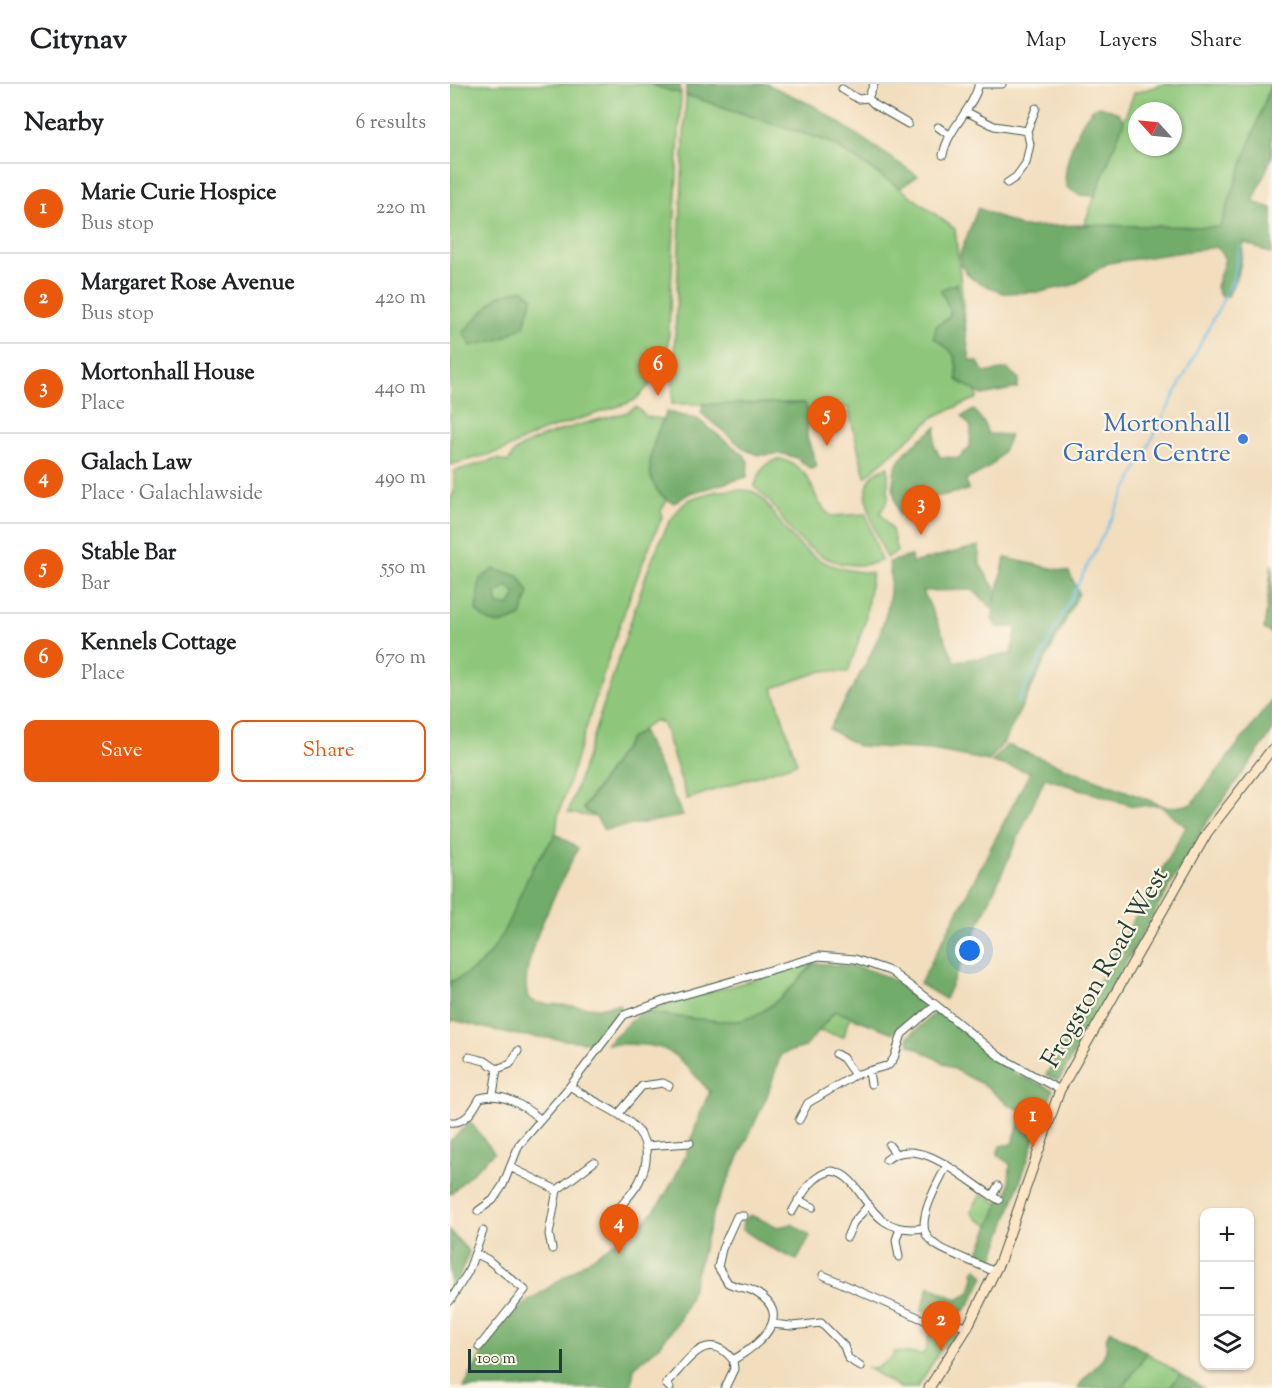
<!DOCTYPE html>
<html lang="en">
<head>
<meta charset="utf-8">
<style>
  body { margin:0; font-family:"Sorts Mill Goudy",serif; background:#f2f2f2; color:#202124 }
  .controls { position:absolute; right:18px; bottom:18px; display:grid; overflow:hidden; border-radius:12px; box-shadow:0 2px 4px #0004 }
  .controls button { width:54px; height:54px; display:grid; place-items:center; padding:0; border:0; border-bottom:2px solid #e0e0e0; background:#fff; color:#202124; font:30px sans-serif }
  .compass { position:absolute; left:678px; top:18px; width:54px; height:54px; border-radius:50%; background:#fff; box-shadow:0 2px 4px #0004; rotate:297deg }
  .scale { position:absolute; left:18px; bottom:15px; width:94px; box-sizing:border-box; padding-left:6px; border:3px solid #1f3d34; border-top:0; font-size:16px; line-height:21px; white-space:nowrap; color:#1f3d34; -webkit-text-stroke:4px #fcf5e5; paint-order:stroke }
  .you { position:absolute; left:520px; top:867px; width:21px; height:21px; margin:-15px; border:4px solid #fff; border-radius:50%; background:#1a73e8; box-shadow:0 0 0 9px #1a73e833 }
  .badge { display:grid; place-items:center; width:39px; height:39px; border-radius:50%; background:#ea580c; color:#fff; font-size:20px; font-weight:700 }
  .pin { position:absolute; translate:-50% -50px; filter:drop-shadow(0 2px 3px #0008) }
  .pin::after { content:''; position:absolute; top:32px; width:21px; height:18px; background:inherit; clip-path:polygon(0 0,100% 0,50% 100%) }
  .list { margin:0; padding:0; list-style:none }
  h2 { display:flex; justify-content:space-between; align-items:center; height:78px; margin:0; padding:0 24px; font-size:26px }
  h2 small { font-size:20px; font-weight:400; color:#757577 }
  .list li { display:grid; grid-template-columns:39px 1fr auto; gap:18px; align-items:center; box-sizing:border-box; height:90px; padding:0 24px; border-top:2px solid #e0e0e0 }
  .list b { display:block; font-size:22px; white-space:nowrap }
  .list p { margin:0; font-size:20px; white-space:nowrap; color:#757577 }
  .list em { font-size:20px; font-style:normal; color:#757577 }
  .actions { display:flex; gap:12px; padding:18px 24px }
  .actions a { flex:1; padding:14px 0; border:2px solid #ea580c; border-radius:12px; text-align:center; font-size:21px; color:#ea580c }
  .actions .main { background:#ea580c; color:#fff }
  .icon { flex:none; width:33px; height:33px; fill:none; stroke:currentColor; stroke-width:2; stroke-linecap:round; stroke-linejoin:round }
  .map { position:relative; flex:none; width:822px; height:1304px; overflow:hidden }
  header { display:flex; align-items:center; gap:36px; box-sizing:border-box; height:84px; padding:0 30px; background:#fff; border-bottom:2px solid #e0e0e0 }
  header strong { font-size:28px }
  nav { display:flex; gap:33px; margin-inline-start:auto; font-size:21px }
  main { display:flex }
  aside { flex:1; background:#fff }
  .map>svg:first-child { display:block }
  .green { fill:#8ec77b; stroke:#568258; stroke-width:1.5; fill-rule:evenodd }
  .forest { fill:#72ac6b; stroke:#487450; stroke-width:1.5; fill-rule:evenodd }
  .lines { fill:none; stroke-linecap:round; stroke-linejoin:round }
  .stream { stroke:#71bfeb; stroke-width:2 }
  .minor-casing { stroke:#3f5549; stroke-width:9 }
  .secondary-casing { stroke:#3f5549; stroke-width:11 }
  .minor { stroke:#fff; stroke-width:7 }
  .secondary { stroke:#fee5c5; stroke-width:9 }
  .shop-dot { fill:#3f7fe0; stroke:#fcf5e5; stroke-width:2 }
  .labels { text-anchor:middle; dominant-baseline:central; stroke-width:4.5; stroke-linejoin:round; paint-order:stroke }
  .shop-label { font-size:26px; fill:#366cbe; stroke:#fcf5e5; text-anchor:end }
  .street-label { font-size:26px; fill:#1f3d34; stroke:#fcf5e5 }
</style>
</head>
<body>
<header>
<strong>Citynav</strong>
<nav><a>Map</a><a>Layers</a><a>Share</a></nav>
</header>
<main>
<aside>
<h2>Nearby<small>6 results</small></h2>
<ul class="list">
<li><span class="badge">1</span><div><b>Marie Curie Hospice</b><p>Bus stop</p></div><em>220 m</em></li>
<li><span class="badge">2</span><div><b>Margaret Rose Avenue</b><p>Bus stop</p></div><em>420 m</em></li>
<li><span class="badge">3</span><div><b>Mortonhall House</b><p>Place</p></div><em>440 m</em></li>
<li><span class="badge">4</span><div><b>Galach Law</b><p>Place · Galachlawside</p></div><em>490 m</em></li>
<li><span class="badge">5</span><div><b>Stable Bar</b><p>Bar</p></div><em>550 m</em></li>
<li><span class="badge">6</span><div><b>Kennels Cottage</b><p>Place</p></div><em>670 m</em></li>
</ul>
<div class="actions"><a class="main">Save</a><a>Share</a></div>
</aside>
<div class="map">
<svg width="822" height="1304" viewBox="0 0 822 1304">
  <rect width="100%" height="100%" fill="#fcf5e5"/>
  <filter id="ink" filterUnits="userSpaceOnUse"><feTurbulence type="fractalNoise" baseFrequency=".0167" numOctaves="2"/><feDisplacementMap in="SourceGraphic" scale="12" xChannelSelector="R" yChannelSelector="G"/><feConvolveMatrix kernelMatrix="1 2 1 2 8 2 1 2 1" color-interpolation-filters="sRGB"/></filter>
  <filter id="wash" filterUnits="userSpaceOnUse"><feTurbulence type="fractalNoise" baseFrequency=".008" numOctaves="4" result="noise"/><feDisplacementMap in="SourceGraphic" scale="24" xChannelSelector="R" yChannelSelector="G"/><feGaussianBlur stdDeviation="1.35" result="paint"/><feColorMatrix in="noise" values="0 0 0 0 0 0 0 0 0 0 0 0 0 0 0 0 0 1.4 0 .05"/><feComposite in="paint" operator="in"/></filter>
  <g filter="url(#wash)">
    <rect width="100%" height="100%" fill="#f2ddbd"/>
    <path class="green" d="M0 0H199L231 10 217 283 185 316 175 320 90 348 54 366 0 381Z
      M714 0H821L770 144 634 141 684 9ZM687 27H723V63H687Z
      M236 11 380 58 450 104 505 145 520 285 527 314 485 332 415 393 398 323 358 329 354 319 222 320Z
      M186 323 197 333 213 335C202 359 190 397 217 416L211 427 212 433C169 529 141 632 108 732L106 750 83 783 48 861 20 890 0 898V415L4 409V387L47 375 58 378C60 376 61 373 63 370 74 353 156 334 178 328Z
      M331 375C370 389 356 412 381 432L416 430 431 477C397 488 368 476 343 449 329 434 322 415 304 403 311 387 313 378 331 375Z
      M438 383V416L430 429 442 446 447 468 436 474C427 447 396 394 438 383Z
      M266 407C277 407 294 404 304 408 315 414 321 427 328 436 354 472 377 486 422 489L415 538 398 588 372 587 323 604 347 679 237 715 213 640 205 636 180 655 133 724 146 733 118 729 196 491C206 468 217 431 239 416 247 412 258 410 266 407Z
      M364 879C346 900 321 928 293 936 278 940 209 931 192 927Z
      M385 927 402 932 397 939 394 953 368 947Z
      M531 1110 549 1119 540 1142 527 1135 521 1127Z
      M496 1242 506 1244 507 1247 502 1257 491 1265 467 1304H450L416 1283 425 1285 442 1274 444 1268 473 1270C480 1262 476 1252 482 1243Z
      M697 1269 730 1290 720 1304H673Z"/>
    <path class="forest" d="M199 0H230L231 10Z
      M236 0H317L364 22 468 92 450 104 380 58 236 11Z
      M821 0 822 72 803 118 822 124V170L794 158 789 186 778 212H770L766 203 775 175 767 163 658 179 623 201 589 208 553 209 522 195 511 182 510 170 528 124 572 143 634 141 770 143Z
      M649 22 669 29 674 37 645 112 629 111 617 103C609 88 632 25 649 22Z
      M507 199 520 276 528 278 534 289 557 285 569 295 567 304 532 311 507 296C507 271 505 268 484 254L486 242 498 234 501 227 490 206Z
      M73 205 83 214 74 242 51 255 21 262 13 248 48 212Z
      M355 319 358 329 357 353 367 382 361 385 347 374 333 370 309 371 296 366 251 329 253 320Z
      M524 326 534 339 538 350 560 351C552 375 540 386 516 395L518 406 458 419 457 426 449 431C434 380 449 372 486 343L484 361 490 373 509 374 520 363 521 343 512 332Z
      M217 328 247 335 294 371 298 378 297 393 240 409 224 419C185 402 202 357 217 328Z
      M529 462 530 481 545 505 544 523 555 474 619 488 629 509 554 658 539 677 482 666 408 662 379 645C405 597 450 537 439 478L461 472 462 479ZM523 506 544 526 542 535 547 543H567L561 570 505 577 473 507Z
      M822 480V550L814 545Z
      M44 485 69 492 79 508 71 532C50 542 43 544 26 527L30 495ZM57 502 66 510 60 521H48L46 510Z
      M822 616V648L754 742 609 996 596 991 736 743 709 721 683 722 595 694 495 915 470 900 580 688 542 678 557 661 719 724 742 720Z
      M192 647 233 732 154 746 146 733 133 725 180 655Z
      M106 750 128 764C112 798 64 881 79 915L87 919 148 924 170 920 171 926 145 959 59 950 3 936 0 939V898C52 879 59 829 82 785 89 773 98 762 106 750Z
      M364 879C418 882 432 886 477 918L443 949 385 927 355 963 331 970 317 1012 264 1127 239 1215 227 1240 208 1263 184 1284 181 1304H14L41 1253 73 1221 193 1139C214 1118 229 1088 240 1060 247 1040 249 1028 260 1008 219 961 219 960 156 960L192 927C209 931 278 940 293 936 321 928 346 900 364 879Z
      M487 927 566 990 603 1006 594 1030C574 1033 552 1018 539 1004L459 960 458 953Z
      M570 1037 588 1046 542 1178 528 1171 549 1119 559 1106 560 1080 547 1071 550 1062 562 1060Z
      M20 1038 44 1068 0 1110V1057Z
      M300 1131 328 1143 342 1140 360 1152 347 1176 319 1163 292 1145 293 1137Z
      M0 1147 19 1168 6 1201 0 1207Z
      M527 1184 534 1193C514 1231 516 1237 471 1228L479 1202 508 1216 520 1208 524 1193 523 1187Z
      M660 1246 697 1269 673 1304H628C634 1290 650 1284 655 1269 659 1260 653 1255 660 1246Z
      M730 1290 753 1304H720Z"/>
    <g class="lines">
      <path class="stream" d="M568 618 783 196 790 162"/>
    </g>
  </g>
  <g filter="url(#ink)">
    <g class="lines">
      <defs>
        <path id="minor" d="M528 0H552
          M392 5 408 15 418 14 425 21 458 40
          M418 14 424 0
          M517 28 544 42 577 47
          M488 43 499 51
          M493 71C498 44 522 27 529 0
          M557 99 566 93 576 79 580 60 577 47 586 24
          M386 970 393 974 405 991
          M19 973 35 977 47 985 43 1011
          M47 985 60 980 68 967
          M419 988 421 1000
          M120 1002C153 1027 217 1038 190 1096 183 1111 168 1122 160 1137L163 1152
          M170 1028 192 1002 213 999 219 1002
          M349 1036 358 1019 405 991 439 981 444 974 452 950 486 921
          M0 1038C16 1040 23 1026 30 1014 52 1007 74 1022 90 1035
          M439 1061 445 1069
          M195 1062 240 1059
          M436 1076C470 1048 519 1100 549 1116
          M60 1083 107 1106
          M496 1083C452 1165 477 1156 545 1188
          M542 1112 548 1102
          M348 1116 363 1123
          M28 1127 43 1116 53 1101 69 1061 120 1002 174 931 216 916 369 872 405 875 440 887 486 921 550 973 610 1006
          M342 1128C351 1112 362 1090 382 1087 418 1093 413 1153 473 1144
          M397 1153 403 1139 417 1123
          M102 1165 99 1150 107 1106 144 1078
          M26 1170 37 1175 75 1206 29 1263
          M449 1173 446 1156 450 1144
          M373 1191 479 1238H502L517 1244
          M0 1217 18 1188 33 1147
          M322 1240 342 1242 371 1239 394 1262 398 1274 411 1283
          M283 1276C307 1262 347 1232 305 1208 297 1203 287 1204 278 1199L268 1183 272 1165 287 1132H294
          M220 1304 216 1300C236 1280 256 1242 283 1276L284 1285 275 1304"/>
        <path id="secondary" d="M479 1304 517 1244 550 1177 610 1006 757 749 822 665"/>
      </defs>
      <use href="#minor" class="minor-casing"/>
      <use href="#secondary" class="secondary-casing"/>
      <use href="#minor" class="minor"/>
      <use href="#secondary" class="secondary"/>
    </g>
  </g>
  <circle class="shop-dot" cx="793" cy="355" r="6"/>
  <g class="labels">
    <g class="shop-label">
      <text x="781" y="340">Mortonhall<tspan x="781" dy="30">Garden Centre</tspan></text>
    </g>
    <g class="street-label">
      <text transform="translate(656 884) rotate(-60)">Frogston Road West</text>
    </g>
  </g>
</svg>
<div class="controls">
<button>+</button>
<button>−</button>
<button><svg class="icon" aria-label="layers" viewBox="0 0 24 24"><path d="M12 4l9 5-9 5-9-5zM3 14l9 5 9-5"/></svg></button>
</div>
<svg class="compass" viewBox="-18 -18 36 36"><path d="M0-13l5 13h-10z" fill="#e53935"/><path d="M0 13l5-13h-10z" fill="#757577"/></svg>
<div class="scale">100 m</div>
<div class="you"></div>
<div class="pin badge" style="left:583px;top:1063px">1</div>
<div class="pin badge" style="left:491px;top:1267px">2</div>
<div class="pin badge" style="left:471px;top:451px">3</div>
<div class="pin badge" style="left:169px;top:1170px">4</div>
<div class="pin badge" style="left:377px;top:362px">5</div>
<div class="pin badge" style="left:208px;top:312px">6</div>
</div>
</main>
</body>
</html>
